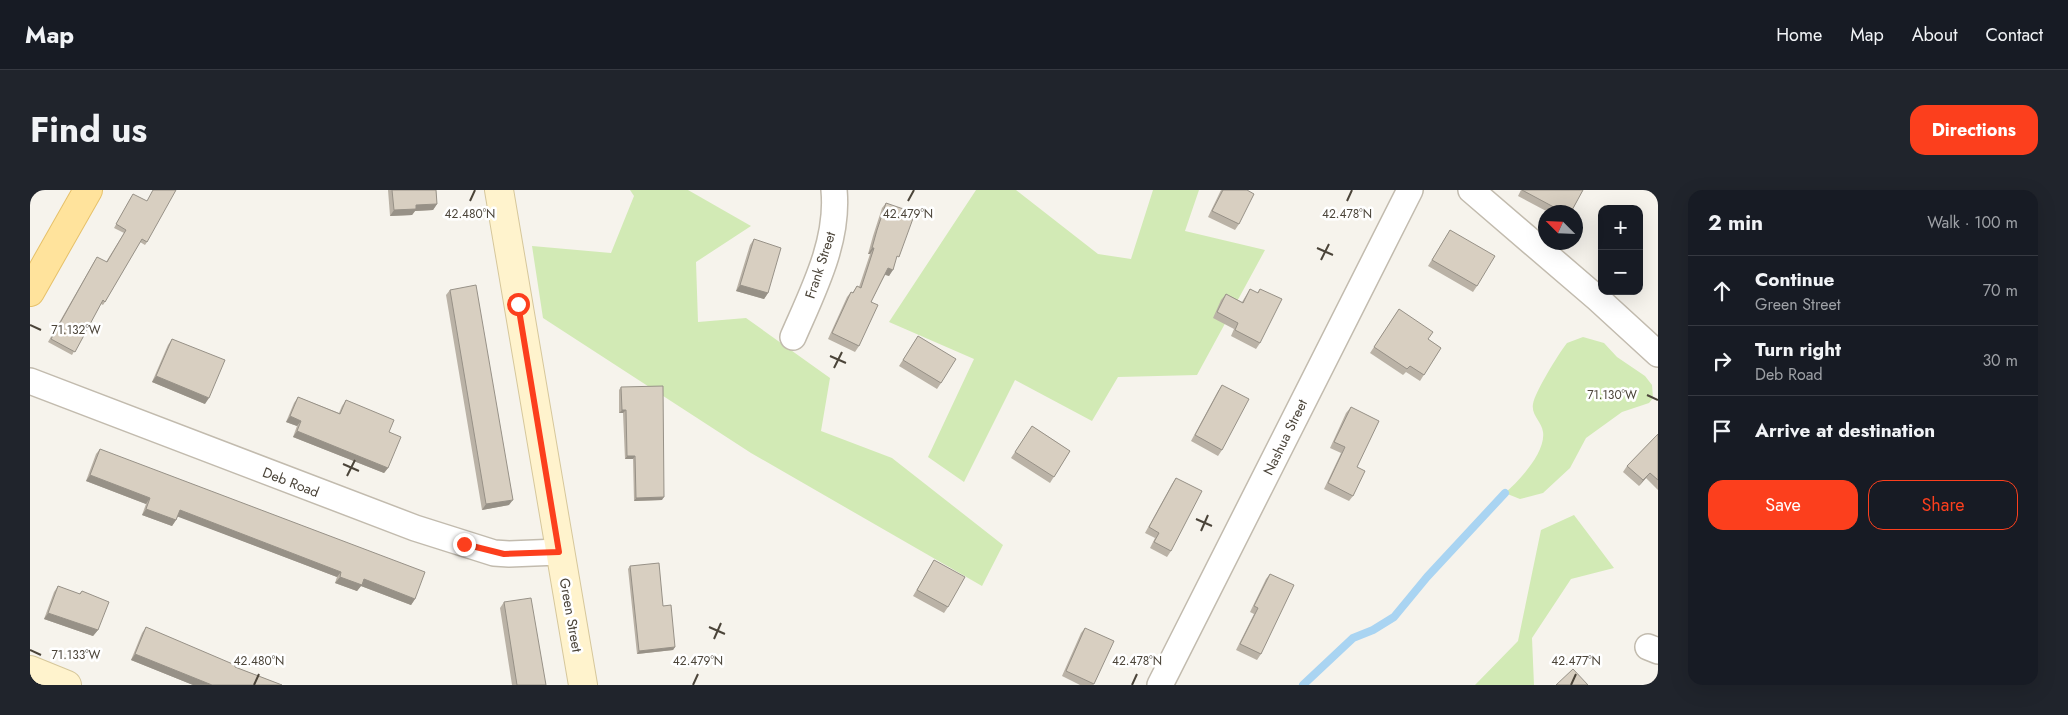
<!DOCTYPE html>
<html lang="en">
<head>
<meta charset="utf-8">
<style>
  body { margin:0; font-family:Jost,sans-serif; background:#20242c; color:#f1f3f6 }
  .controls { position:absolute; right:15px; top:15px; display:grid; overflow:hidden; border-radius:10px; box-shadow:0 5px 20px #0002 }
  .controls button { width:45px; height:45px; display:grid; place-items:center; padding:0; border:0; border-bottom:1px solid #363941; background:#171b24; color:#f1f3f6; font:25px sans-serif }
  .compass { position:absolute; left:1508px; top:15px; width:45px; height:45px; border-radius:50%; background:#171b24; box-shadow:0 5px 20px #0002; rotate:294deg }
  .stop { position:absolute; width:15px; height:15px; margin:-11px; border:4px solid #fc3f1d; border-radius:50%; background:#fff }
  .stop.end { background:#fc3f1d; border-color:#fff; box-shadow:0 1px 5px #0008 }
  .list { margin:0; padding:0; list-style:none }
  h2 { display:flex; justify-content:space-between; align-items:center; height:65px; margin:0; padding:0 20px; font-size:21px }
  h2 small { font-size:16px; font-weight:400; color:#9ea1a6 }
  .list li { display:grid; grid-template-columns:32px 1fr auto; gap:15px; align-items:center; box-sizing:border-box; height:70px; padding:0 20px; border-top:1px solid #363941 }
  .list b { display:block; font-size:19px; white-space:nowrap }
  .list p { margin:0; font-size:16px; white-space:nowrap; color:#9ea1a6 }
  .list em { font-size:16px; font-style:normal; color:#9ea1a6 }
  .actions { display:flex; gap:10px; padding:15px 20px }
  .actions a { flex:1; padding:11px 0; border:1px solid #fc3f1d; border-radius:15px; text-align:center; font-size:18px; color:#fc3f1d }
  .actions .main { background:#fc3f1d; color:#fff }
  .icon { flex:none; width:28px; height:28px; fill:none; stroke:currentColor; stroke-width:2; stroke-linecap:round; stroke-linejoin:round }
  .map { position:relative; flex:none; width:1628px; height:495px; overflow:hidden; border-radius:15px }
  header { display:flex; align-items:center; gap:30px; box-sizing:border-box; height:70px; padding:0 25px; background:#171b24; border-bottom:1px solid #363941 }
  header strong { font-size:24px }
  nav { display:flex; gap:28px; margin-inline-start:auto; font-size:18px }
  .intro { display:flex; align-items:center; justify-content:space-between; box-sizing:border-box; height:120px; padding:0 30px }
  h1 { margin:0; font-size:35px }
  .button { padding:12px 22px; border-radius:15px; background:#fc3f1d; color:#fff; font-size:18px; font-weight:700 }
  main { display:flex; gap:30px; padding:0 30px }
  aside { flex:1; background:#171b24; border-radius:15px; box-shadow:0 5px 20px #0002 }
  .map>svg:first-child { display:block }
  .green { fill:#d2eab5 }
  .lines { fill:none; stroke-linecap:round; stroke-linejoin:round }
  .stream { stroke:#a9d4f2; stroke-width:8 }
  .street-casing { stroke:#c2bbae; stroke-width:28 }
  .secondary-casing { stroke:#d6c79b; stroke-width:30 }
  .primary-casing { stroke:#e6c16a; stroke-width:30 }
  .street { stroke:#fff; stroke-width:25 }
  .secondary { stroke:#fff3cd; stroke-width:28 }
  .primary { stroke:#ffe39c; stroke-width:28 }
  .wall { fill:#bab2a6 }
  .shaded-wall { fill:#979187 }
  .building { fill:#d8cfc1; stroke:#979187 }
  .route { stroke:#fc3f1d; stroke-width:6 }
  .ticks { fill:none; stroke:#4b4439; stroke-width:2 }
  .labels { text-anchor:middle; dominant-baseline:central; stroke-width:5; stroke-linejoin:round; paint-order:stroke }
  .street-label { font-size:14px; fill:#4b4439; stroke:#fff }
  .ticks-label { font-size:12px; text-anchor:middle; fill:#4b4439; stroke:#fff; stroke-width:5; stroke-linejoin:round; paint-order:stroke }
</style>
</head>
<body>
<header>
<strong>Map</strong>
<nav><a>Home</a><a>Map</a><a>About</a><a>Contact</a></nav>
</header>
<div class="intro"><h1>Find us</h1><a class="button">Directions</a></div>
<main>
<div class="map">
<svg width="1628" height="495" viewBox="0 0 1628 495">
  <rect width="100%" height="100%" fill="#f6f3ec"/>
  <path class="green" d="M600 0H658L721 36 666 72 668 132 716 128 800 188 791 241 862 268 973 355 952 396 721 263 513 128 502 56 581 63 604 6Z
    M946 0H986L1068 64 1101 69 1123 0H1169L1155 41 1235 60 1167 185 1088 187 1062 231 985 190 934 292 898 267 944 169 859 132Z
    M1553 147 1574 153 1587 167 1615 186 1622 195 1623 208 1619 213 1592 222 1556 248 1540 278 1513 303 1490 309 1475 303C1489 291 1516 262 1513 242 1512 232 1501 225 1503 214 1505 202 1529 163 1537 153Z
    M1544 325 1584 378 1541 389 1502 448 1504 495H1445L1488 451 1511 340Z"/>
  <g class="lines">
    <path class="stream" d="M1273 495 1323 448 1343 440 1364 427 1397 387 1475 303"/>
    <defs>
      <path id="street" d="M1441 0 1568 109 1628 164
        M763 147C783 101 809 51 804 0
        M0 191 385 338 464 363 479 364 529 362
        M1618 457 1628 461
        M1130 495 1380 0"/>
      <path id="secondary" d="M469 0 553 495
        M0 480 37 495"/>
      <path id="primary" d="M0 102 58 0"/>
    </defs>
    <use href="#street" class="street-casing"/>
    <use href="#secondary" class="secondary-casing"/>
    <use href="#primary" class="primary-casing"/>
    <use href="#street" class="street"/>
    <use href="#secondary" class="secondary"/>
    <use href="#primary" class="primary"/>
  </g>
  <path class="wall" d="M358 0H406L407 14 403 20 385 21 382 25 360 26Z
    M1191 0H1217L1209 34 1205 40 1178 27Z
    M1491 0H1553L1541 22H1518L1488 6Z
    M101 7 117 52 115 55 110 52 75 112 73 115 71 114 42 165 18 152 65 70 76 72 94 43 84 38Z
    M856 13 865 73 859 86 855 85 841 112 829 156 825 162 798 149 817 107 821 102H823L827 96 829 97 840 64H838L843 46 852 18Z
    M1420 40 1447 96 1443 102 1398 76Z
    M724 49 738 103 734 109 706 101 720 55Z
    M1220 99 1227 103 1230 99V153L1226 159 1201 146 1204 139 1183 128 1191 110 1196 104 1212 112Z
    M420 100 479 315 452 320 416 105Z
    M1369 119 1398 149 1411 158 1390 191 1376 182 1373 185 1340 163Z
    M888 146 911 193 907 199 869 176Z
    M142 149 175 214 122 192 138 155Z
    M1192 195V260L1188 266 1161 251 1188 201Z
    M591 197 632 310 604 311 603 269H595L593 223H589V200Z
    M268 207 309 223 312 216 316 210 359 242 358 278 354 283 263 247 267 236 256 232 264 213Z
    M1321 217 1327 277 1323 306 1319 311 1294 299 1311 263 1300 258 1316 223Z
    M1002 236 1040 261 1020 293 981 268Z
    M1628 244V300L1616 288 1609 296 1593 282 1597 276Z
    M70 259 385 409 381 415 331 396 327 401 305 393 307 387 148 326 146 330 142 336 112 325 116 314 56 291 66 264Z
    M1146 288 1141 361 1137 367 1120 358 1125 348 1115 343 1142 294Z
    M904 370 918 417 914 423 883 406Z
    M600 376 633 416 645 457 643 460 607 464 598 379Z
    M1240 384 1231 464 1227 470 1206 460 1224 424 1220 422 1236 389Z
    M28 396 49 404 52 401 68 440 63 446 14 429 24 402Z
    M474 412 516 495H482L470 418Z
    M116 437 205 477 252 495H163L101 470 112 443Z
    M1055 438 1064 494 1063 495H1050L1032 486 1051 443Z"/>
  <path class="shaded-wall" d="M407 14 403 20 385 21 382 25 360 26 364 20 386 15Z
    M842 58H844L840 64H838Z
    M858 78 863 80 859 86 854 84Z
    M710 95 738 103 734 109 706 101Z
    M126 186 179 208 175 214 122 192Z
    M592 220H596L593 223H589Z
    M260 226 271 231 267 236 256 232Z
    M267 241 358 278 354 283 263 247Z
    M597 266H605L603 269H595Z
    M1620 283 1616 288 1609 296 1613 290Z
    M60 285 120 308 116 314 56 291Z
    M634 307 632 310 604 311 606 308Z
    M483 310 479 315 452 320 456 314Z
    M116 319 146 330 142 336 112 325Z
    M150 320 311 382 307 387 146 326Z
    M310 387 334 389 385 409 381 415 331 396 327 401 305 393Z
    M18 423 68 440 63 446 14 429Z
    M645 457 643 460 607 464 609 461Z
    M105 464 182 495H163L101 470Z"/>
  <path class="building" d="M123 0H146L117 52 112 49 75 112 73 110 45 162 21 149 67 67 77 72 96 40 86 34 103 4 117 11Z
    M362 0H406L407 14 386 15V19L364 20Z
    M1193 0H1217L1224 4 1209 34 1182 21Z
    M1492 0H1553L1541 22H1533Z
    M856 13 885 23 869 67 867 66 863 80 858 78 841 112 848 115 829 156 802 143 821 102 823 103 827 96 831 98 844 58H842L847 40Z
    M1420 40 1465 66 1447 96 1402 70Z
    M724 49 751 58 738 103 710 95Z
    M446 95 483 310 456 314 420 100Z
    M1220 99 1228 103 1230 99 1252 109 1230 153 1205 140 1208 133 1187 122 1196 104 1213 113Z
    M1369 119 1403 142 1398 149 1411 158 1394 185 1380 176 1377 179 1344 157Z
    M888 146 926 169 911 193 873 170Z
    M142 149 195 170 179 208 126 186Z
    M1192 195 1219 209 1192 260 1165 245Z
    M633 196 634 307 606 308 605 266H597L596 220H592L591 197Z
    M268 207 310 224 316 210 364 230 359 242 371 247 358 278 267 241 271 231 260 226Z
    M1321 217 1349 231 1327 277 1335 281 1323 306 1298 293 1315 257 1304 252Z
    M1002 236 1040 261 1024 287 985 262Z
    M1628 244V290L1620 283 1613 290 1597 276Z
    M70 259 395 382 385 409 334 389 332 395 310 387 311 382 150 320 146 330 116 319 120 308 60 285Z
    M1146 288 1172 301 1141 361 1124 352 1129 343 1119 337Z
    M904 370 935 387 918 417 887 400Z
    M629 373 633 416 641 415 645 457 609 461 600 376Z
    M1240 384 1264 395 1231 464 1210 454 1228 418 1224 416Z
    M28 396 50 404 52 401 79 412 68 440 18 423Z
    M501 408 516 495H487L474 412Z
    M116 437 205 475V477L252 495H182L105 464Z
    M1055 438 1084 451 1064 494 1036 481Z
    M1543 479 1558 495H1526Z"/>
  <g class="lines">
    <path class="route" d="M434 354 474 364 529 362 488 114"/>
  </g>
  <path class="ticks" d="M440 11 445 0M878 11 884 0M1317 11 1322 0M1287 58 1303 65M1291 70 1299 54M0 135 11 140M800 166 816 173M804 178 812 162M1617 205 1628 210M313 274 329 281M317 286 325 270M1166 329 1182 336M1171 341 1178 325M679 437 695 444M684 449 691 433M0 460 11 465M224 495 229 484M663 495 668 484M1102 495 1107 484M1541 495 1546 484"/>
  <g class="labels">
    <g class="street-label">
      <text transform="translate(790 75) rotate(-72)">Frank Street</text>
      <text transform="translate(1255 247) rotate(-64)">Nashua Street</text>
      <text transform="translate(261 292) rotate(21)">Deb Road</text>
      <text transform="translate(541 425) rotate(80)">Green Street</text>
    </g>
  </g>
  <g class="ticks-label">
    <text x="440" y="28">42.480°N</text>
    <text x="1317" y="28">42.478°N</text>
    <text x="878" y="28">42.479°N</text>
    <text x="46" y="144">71.132°W</text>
    <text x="1582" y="209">71.130°W</text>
    <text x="46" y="469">71.133°W</text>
    <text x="229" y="475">42.480°N</text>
    <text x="668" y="475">42.479°N</text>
    <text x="1107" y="475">42.478°N</text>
    <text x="1546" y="475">42.477°N</text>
  </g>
</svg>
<div class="controls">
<button>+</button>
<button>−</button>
</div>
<svg class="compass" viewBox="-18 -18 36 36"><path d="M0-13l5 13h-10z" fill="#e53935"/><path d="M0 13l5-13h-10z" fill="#9ea1a6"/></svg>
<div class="stop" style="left:488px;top:114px"></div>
<div class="stop end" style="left:434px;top:354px"></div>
</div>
<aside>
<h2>2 min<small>Walk · 100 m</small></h2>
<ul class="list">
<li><svg class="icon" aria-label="ahead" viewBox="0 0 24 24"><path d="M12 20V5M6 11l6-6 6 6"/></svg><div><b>Continue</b><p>Green Street</p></div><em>70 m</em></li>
<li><svg class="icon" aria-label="right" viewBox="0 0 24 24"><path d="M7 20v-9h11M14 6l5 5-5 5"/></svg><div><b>Turn right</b><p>Deb Road</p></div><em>30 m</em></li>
<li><svg class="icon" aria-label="arrive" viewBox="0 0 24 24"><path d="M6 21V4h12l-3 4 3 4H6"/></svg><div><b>Arrive at destination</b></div></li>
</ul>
<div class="actions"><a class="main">Save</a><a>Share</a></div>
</aside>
</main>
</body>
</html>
